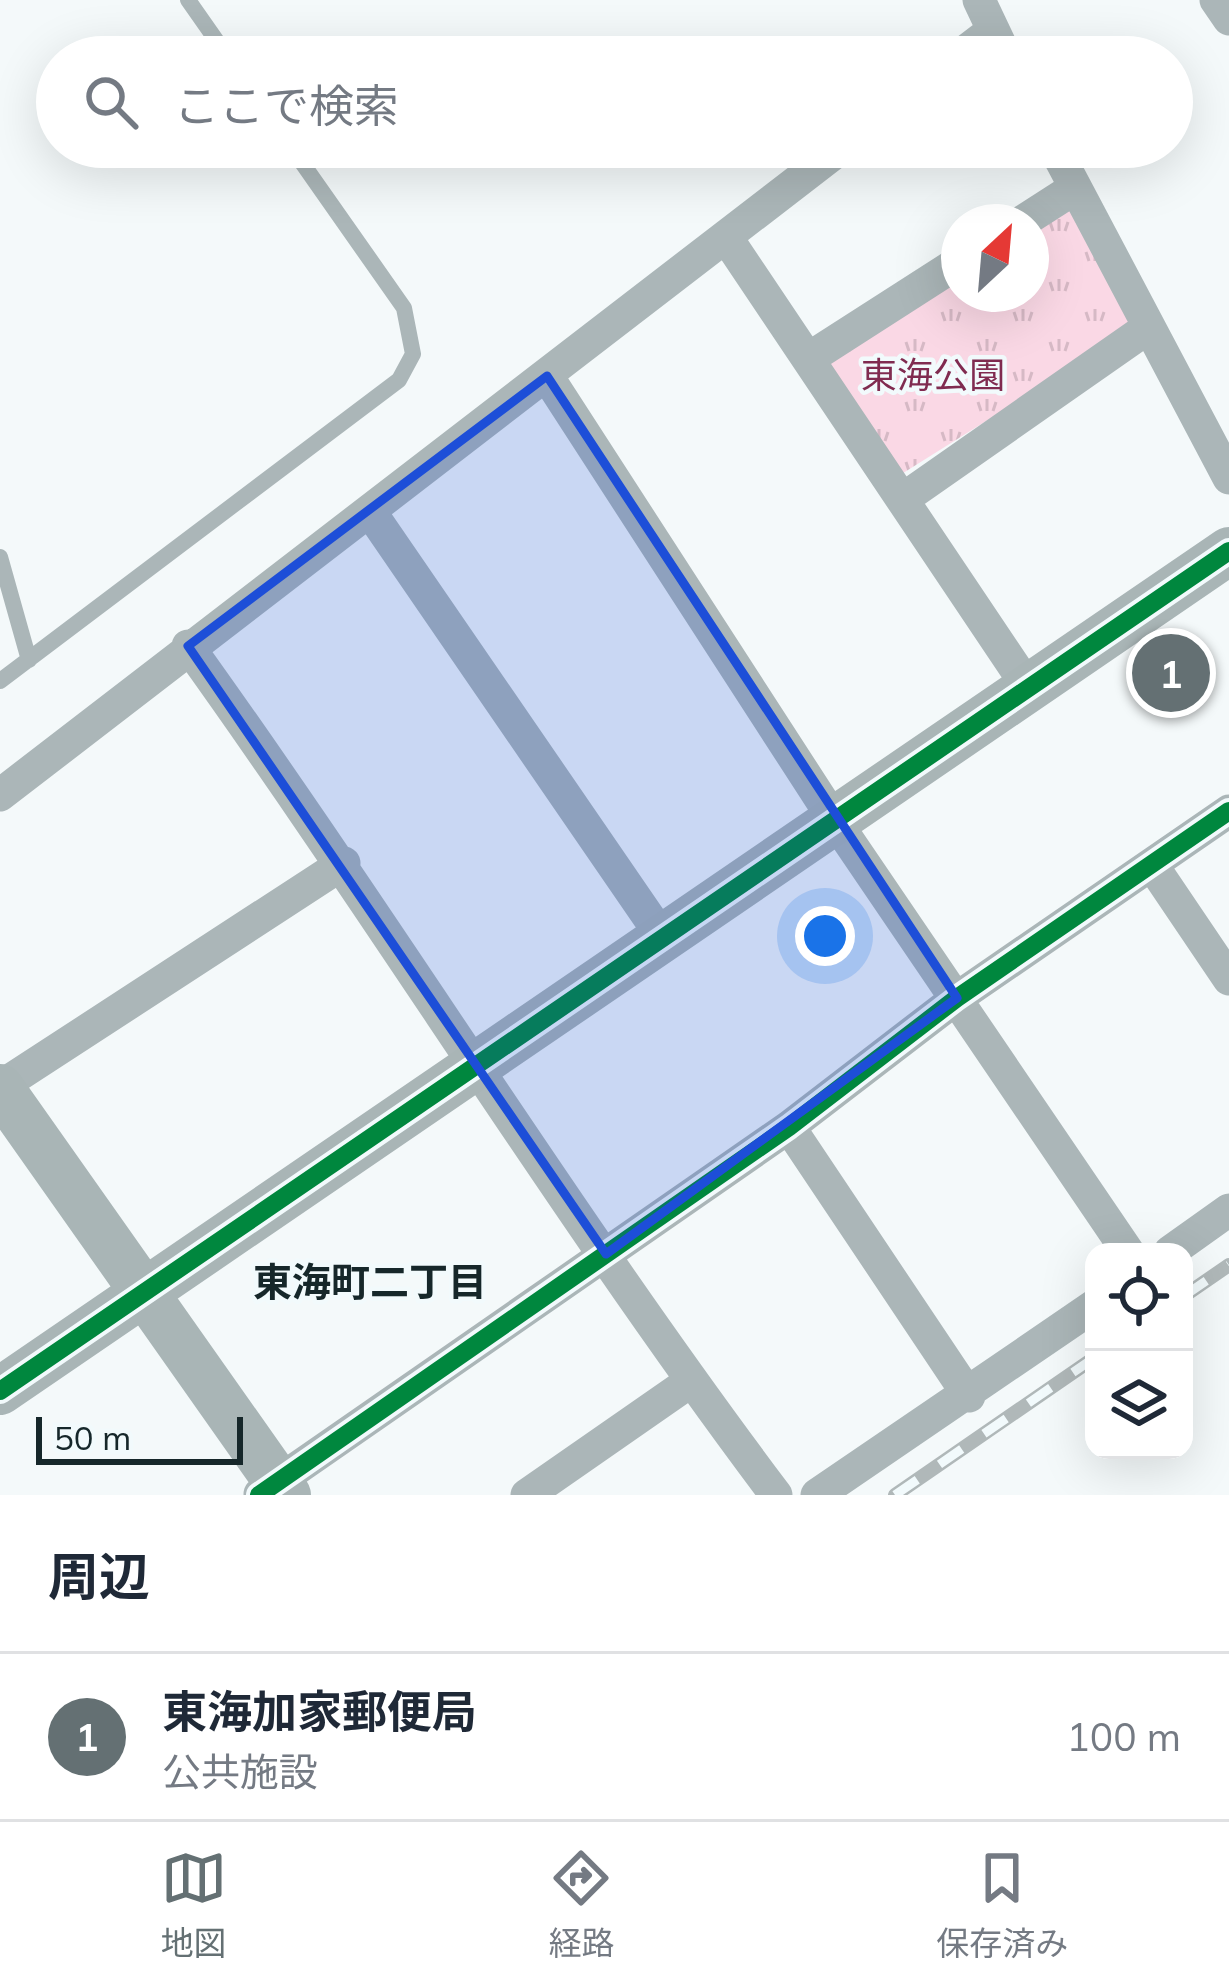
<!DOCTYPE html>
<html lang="ja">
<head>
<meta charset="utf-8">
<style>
  body { margin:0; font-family:Mulish,"Noto Sans JP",sans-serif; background:#f2f2f3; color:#1f2937 }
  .controls { position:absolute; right:36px; bottom:36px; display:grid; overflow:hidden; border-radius:24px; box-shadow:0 12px 48px #0002 }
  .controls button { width:108px; height:108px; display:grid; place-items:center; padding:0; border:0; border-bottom:3px solid #e0e1e3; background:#fff; color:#1f2937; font:60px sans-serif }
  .compass { position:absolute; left:941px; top:204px; width:108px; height:108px; border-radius:50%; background:#fff; box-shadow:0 12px 48px #0002; rotate:26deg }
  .scale { position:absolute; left:36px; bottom:30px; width:207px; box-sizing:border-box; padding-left:12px; border:6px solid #16272a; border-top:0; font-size:33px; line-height:42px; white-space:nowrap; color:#16272a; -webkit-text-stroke:9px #f2fafc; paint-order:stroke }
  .you { position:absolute; left:825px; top:936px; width:42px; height:42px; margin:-30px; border:9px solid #fff; border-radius:50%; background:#1a73e8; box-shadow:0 0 0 18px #1a73e833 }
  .badge { display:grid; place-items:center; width:78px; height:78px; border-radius:50%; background:#647073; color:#fff; font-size:39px; font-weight:700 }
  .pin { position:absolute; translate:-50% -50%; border:6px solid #fff; box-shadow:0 3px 12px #0006 }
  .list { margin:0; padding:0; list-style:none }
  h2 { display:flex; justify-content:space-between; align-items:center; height:156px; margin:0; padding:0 48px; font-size:51px }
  h2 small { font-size:39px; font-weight:400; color:#747a83 }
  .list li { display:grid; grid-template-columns:78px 1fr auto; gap:36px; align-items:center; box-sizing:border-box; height:168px; padding:0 48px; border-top:3px solid #e0e1e3 }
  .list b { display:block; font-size:45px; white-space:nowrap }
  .list p { margin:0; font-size:39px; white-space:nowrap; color:#747a83 }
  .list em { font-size:39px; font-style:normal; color:#747a83 }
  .icon { flex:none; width:66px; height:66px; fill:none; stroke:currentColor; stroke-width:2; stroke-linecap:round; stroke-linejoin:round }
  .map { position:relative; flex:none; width:1229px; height:1495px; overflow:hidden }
  .search { position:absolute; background:#fff; box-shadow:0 12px 48px #0002; left:36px; right:36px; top:36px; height:132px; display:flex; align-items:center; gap:30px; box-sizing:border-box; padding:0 42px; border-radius:66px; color:#747a83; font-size:45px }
  .sheet { height:324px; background:#fff }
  nav { display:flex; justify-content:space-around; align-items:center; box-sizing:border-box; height:168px; border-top:3px solid #e0e1e3; background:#fff; font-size:33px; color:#747a83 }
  nav a { display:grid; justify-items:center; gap:6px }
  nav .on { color:#647073 }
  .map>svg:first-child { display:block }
  .park { fill:url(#park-tufts) }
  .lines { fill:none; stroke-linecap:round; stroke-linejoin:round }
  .lane { stroke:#abb6b8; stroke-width:16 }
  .street { stroke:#abb6b8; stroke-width:33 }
  .secondary { stroke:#a9b5b6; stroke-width:48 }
  .rail-casing { stroke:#b0b8b9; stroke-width:14 }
  .rail { stroke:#f2fafc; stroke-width:9; stroke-dasharray:27; stroke-linecap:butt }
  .cycleway-casing { stroke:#f2fafc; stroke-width:26 }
  .cycleway { stroke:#00873e; stroke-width:18 }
  .marked { fill:#1d4ed8; fill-opacity:0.2; stroke:#1d4ed8; stroke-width:9; stroke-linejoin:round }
  .labels { text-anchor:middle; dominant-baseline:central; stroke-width:9; stroke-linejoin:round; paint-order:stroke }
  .park-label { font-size:36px; fill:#802b50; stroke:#f2fafc }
  .neighbourhood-label { font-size:39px; font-weight:bold; fill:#16272a; stroke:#f2fafc }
</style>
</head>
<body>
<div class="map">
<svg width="1229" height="1495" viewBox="0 0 1229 1495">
  <defs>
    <pattern id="park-tufts" width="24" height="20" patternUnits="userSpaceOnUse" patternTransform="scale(3)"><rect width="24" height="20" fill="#fad8e5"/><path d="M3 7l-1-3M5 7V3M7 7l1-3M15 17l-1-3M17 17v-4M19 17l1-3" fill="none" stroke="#d6b9c5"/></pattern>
  </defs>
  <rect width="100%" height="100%" fill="#f4f9fa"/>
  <path class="park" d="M1070 206 1147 320 900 475 826 362 959 277V294H1031V231Z"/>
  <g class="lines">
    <path class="lane" d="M188 0 228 57
      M0 557 29 660
      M0 681 399 380 413 354 404 308 291 147"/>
    <path class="street" d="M979 0 1006 57
      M1216 0 1229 19
      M958 57 992 31
      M1054 147 1229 478
      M1022 222 1075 188
      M726 237 1028 687
      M808 359 959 262
      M547 376 833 818 1128 1252
      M903 499 1149 327
      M371 513 663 938
      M188 646C389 926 569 1220 776 1495
      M0 795 842 147
      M1152 865 1229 979
      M0 1087 344 863
      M789 1127 969 1396
      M1170 1252 1229 1210
      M260 1494 789 1127 957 998 1229 811
      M527 1495 691 1381
      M817 1495 1094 1306"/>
    <path class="secondary" d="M0 1088 287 1495
      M0 1391 1229 551"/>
    <defs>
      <path id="rail" d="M1184 1296 1229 1265
        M895 1495 1094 1358"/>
    </defs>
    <use href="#rail" class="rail-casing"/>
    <use href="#rail" class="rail"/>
    <defs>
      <path id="cycleway" d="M0 1391 1229 551
        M259 1495 789 1127 957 998 1229 811"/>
    </defs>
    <use href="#cycleway" class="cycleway-casing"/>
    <use href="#cycleway" class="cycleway"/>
  </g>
  <path class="marked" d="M547 376 957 998 606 1254 188 646Z"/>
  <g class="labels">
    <g class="park-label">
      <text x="933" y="374">東海公園</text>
    </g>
    <g class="neighbourhood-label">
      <text x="370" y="1281">東海町二丁目</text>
    </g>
  </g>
</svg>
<div class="controls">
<button><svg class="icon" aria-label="locate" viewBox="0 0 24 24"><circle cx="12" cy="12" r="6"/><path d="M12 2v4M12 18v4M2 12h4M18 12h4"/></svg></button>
<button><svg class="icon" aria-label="layers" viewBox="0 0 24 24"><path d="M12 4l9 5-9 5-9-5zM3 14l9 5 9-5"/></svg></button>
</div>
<svg class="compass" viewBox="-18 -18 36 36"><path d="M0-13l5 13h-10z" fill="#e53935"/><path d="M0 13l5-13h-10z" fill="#747a83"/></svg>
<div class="scale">50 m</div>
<div class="you"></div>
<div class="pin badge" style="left:1171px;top:673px">1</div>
<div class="search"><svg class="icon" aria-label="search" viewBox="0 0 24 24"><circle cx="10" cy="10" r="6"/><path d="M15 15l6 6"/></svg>ここで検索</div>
</div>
<section class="sheet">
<h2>周辺<small></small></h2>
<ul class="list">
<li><span class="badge">1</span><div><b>東海加家郵便局</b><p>公共施設</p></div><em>100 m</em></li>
</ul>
</section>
<nav>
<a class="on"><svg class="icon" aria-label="map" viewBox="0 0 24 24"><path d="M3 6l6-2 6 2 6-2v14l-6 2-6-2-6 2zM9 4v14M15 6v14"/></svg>地図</a>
<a><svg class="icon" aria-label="directions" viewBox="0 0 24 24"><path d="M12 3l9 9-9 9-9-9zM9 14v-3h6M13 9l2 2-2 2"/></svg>経路</a>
<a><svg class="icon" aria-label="saved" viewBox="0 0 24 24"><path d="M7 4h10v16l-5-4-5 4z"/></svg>保存済み</a>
</nav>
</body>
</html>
